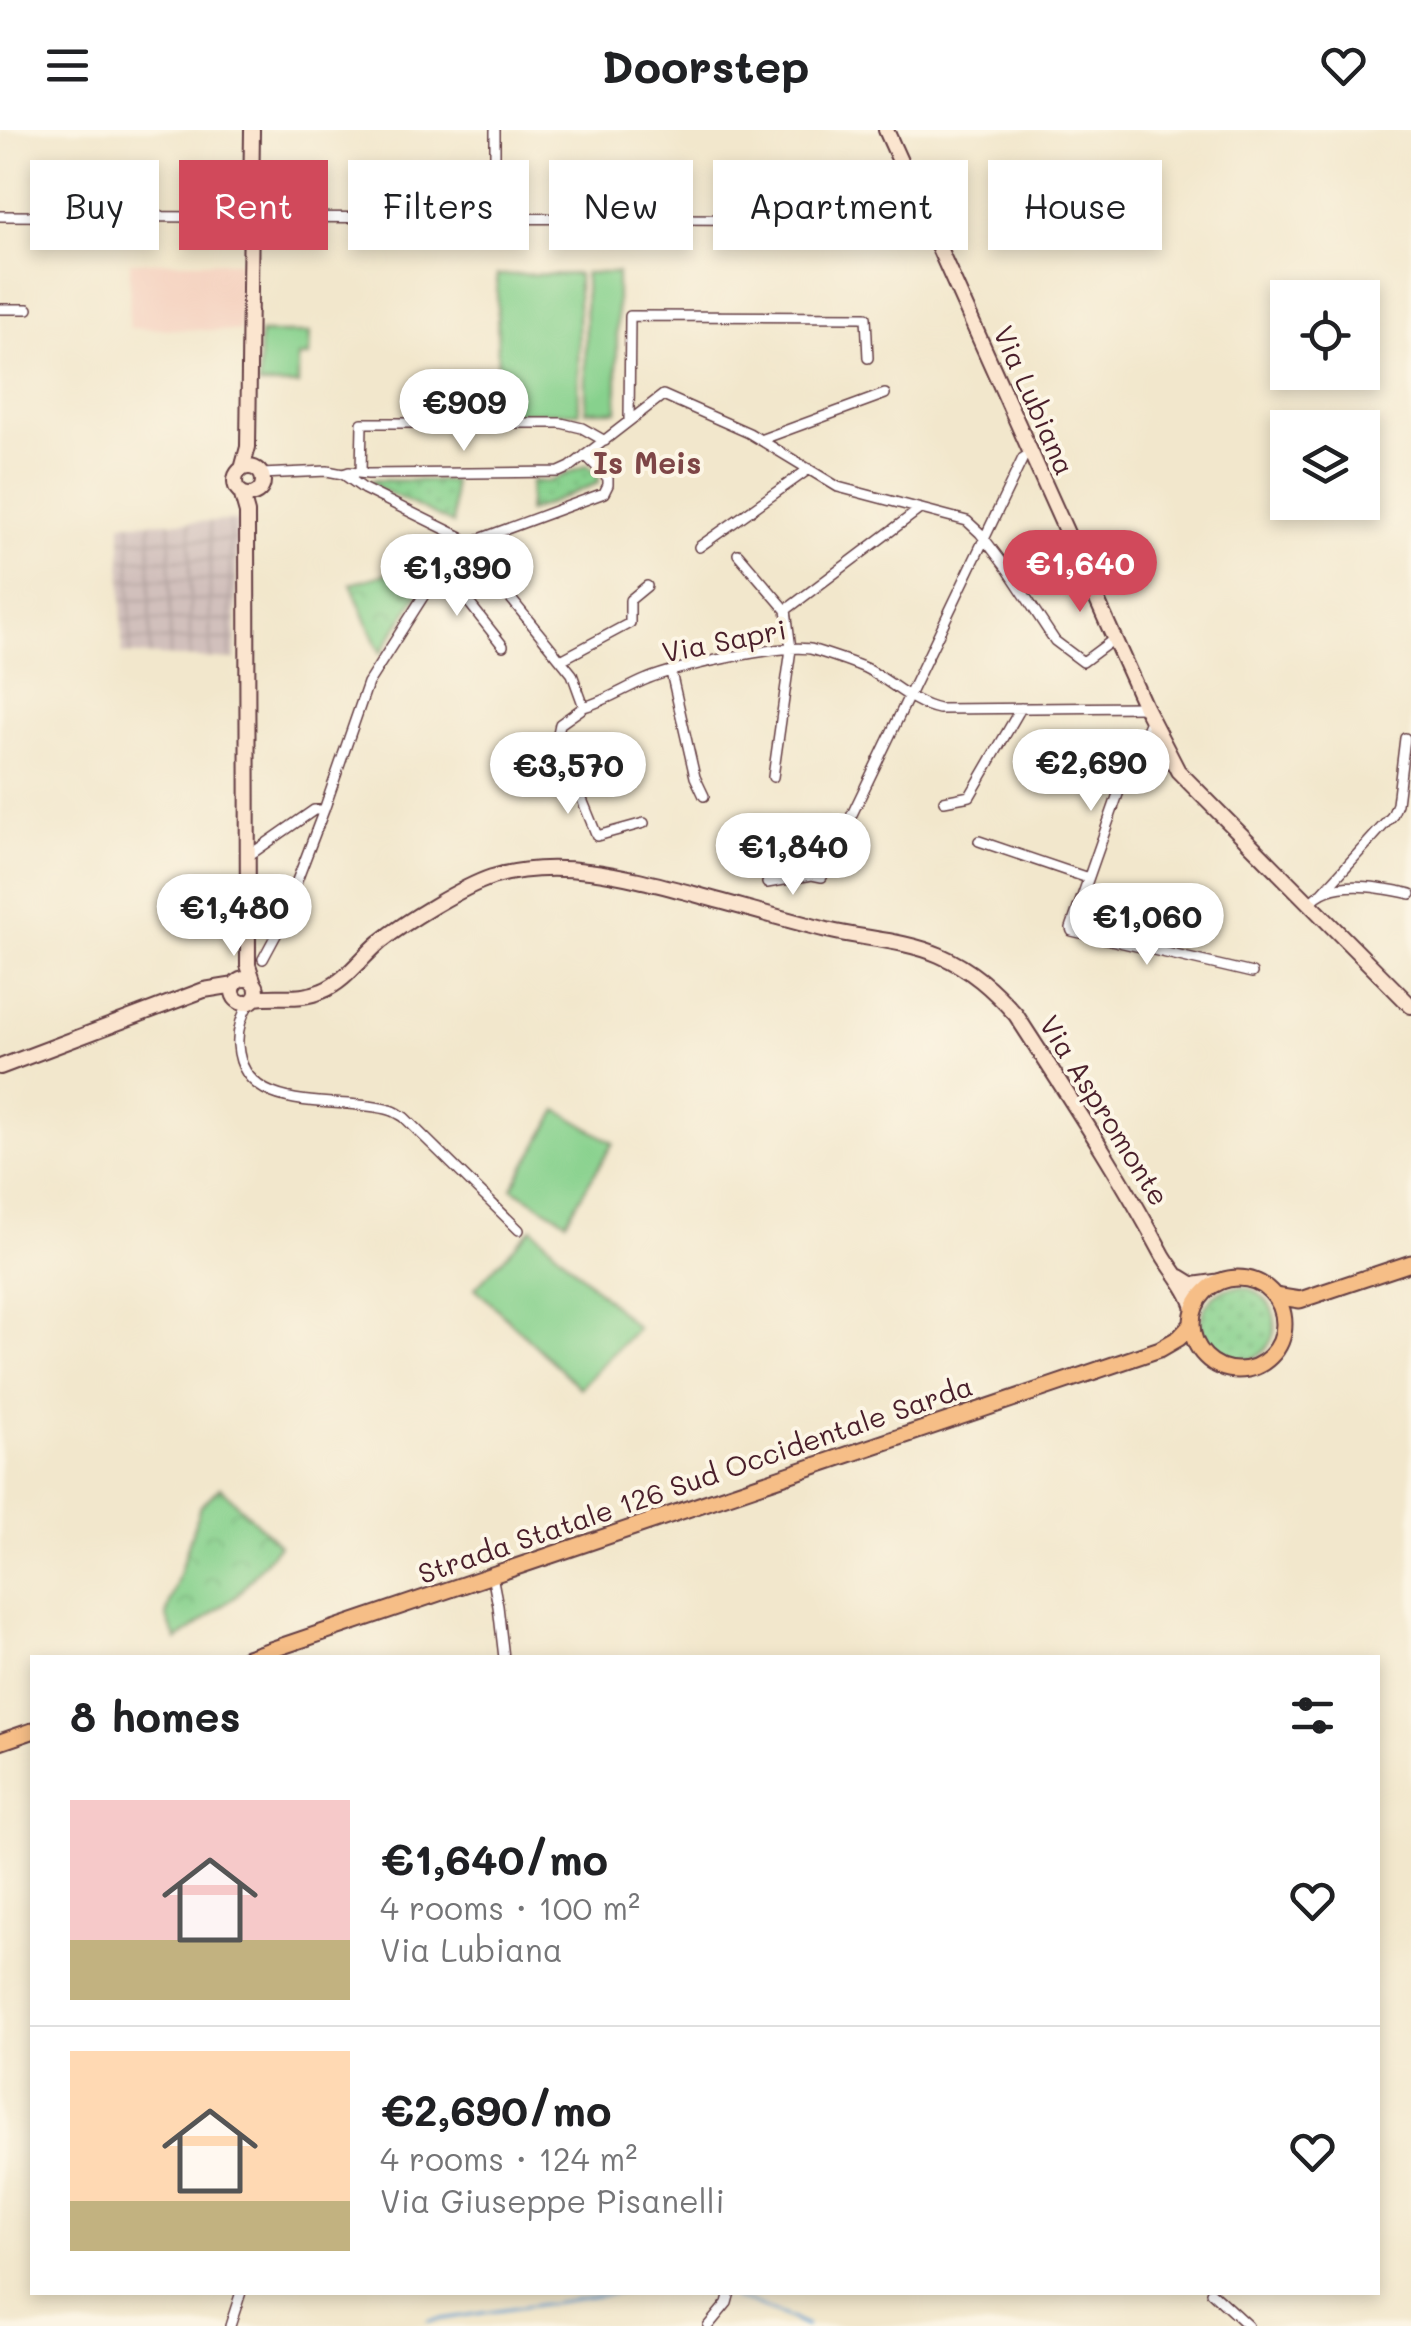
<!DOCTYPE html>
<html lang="en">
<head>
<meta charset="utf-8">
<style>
  body { margin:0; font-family:Mali,sans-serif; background:#f6f6f6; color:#202124; height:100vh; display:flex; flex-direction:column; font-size:38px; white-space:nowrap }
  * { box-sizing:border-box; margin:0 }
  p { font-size:32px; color:#757577 }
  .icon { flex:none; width:55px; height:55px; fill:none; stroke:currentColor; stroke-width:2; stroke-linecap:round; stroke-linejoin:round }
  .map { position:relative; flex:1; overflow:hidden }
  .drawer { position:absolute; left:30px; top:1525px; width:1350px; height:640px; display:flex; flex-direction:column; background:#fff; border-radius:0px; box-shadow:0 5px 15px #0003 }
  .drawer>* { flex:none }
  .hud { position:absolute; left:30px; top:30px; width:1352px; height:90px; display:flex; gap:20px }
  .tools { position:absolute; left:1270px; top:150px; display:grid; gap:20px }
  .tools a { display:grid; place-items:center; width:110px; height:110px; border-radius:0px; background:#fff; box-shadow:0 5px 15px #0003; font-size:50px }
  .price { position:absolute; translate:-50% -85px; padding:0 22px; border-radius:35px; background:#fff; color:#222; font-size:32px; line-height:65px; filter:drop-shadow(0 2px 5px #0008) }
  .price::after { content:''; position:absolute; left:50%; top:60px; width:30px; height:22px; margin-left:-15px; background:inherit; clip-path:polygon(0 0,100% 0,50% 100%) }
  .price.on { background:#d1495b; color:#fff }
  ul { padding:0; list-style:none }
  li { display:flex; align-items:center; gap:30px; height:250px; padding:0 40px }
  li+li { border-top:2px solid #e0e0e0 }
  li span { display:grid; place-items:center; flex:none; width:280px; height:200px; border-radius:0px; color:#555 }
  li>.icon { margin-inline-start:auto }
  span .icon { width:120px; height:120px; fill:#fffc; stroke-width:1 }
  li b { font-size:42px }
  h2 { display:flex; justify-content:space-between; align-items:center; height:120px; padding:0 40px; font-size:42px }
  .chip { padding:0 35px; border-radius:0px; background:#fff; box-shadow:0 5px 15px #0003; font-size:35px; line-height:90px }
  .chip.on { background:#d1495b; color:#fff }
  header { display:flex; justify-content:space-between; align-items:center; height:130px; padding:0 40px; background:#fff; font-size:45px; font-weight:700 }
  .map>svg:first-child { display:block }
  .built { fill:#f5d3c1 }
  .industrial { fill:url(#industrial-grid) }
  .grass { fill:url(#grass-dots); stroke:#68785c; stroke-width:2.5 }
  .park { fill:url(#park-crowns); stroke:#68785c; stroke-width:2.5 }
  .garden { fill:#87d18d; stroke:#68785c; stroke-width:2.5 }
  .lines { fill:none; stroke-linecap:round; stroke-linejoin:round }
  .stream { stroke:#619fd3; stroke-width:2.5 }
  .street-casing { stroke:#633d43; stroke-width:12 }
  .secondary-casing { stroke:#633d43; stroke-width:18 }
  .primary-casing { stroke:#633d43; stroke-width:19 }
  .street { stroke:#fff; stroke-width:9 }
  .secondary { stroke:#fbe5cf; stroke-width:14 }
  .primary { stroke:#f6be87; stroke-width:15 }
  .labels { text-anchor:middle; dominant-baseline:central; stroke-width:8; stroke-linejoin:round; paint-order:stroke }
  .street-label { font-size:28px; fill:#4a1f2b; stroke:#fcf5e5 }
  .neighbourhood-label { font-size:30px; font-weight:bold; fill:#7e4647; stroke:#fcf5e5 }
</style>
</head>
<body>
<header><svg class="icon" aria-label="menu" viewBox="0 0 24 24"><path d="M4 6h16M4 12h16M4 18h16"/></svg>Doorstep<svg class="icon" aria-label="heart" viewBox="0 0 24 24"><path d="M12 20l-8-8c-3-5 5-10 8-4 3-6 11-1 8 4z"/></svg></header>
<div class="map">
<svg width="1411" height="2196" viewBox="0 0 1411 2196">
  <defs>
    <pattern id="industrial-grid" width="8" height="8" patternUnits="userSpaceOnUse" patternTransform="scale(2.5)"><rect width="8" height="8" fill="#d1c0bc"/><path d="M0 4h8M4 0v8" fill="none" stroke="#b5a5a2"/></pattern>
    <pattern id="grass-dots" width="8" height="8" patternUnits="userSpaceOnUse" patternTransform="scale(2.5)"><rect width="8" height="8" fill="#87d18d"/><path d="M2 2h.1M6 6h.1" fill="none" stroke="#76b37a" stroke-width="1.8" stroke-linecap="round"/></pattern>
    <pattern id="park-crowns" width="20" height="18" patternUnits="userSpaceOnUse" patternTransform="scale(2.5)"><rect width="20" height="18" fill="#87d18d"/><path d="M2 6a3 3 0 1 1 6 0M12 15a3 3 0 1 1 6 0" fill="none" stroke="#76b37a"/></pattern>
  </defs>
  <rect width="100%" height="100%" fill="#fcf5e5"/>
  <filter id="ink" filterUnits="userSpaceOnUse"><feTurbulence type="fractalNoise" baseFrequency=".01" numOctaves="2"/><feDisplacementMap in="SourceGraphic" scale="20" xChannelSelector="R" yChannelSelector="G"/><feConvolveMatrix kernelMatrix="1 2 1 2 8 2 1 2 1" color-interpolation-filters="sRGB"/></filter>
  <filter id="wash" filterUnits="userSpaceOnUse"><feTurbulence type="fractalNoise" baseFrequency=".0048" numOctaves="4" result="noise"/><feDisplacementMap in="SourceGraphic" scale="40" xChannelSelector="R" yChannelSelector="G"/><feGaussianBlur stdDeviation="2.25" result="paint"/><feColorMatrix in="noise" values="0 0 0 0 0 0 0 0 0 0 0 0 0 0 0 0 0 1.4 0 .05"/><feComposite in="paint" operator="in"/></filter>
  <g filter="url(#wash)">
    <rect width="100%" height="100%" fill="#f2e7cc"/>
    <path class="built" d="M 130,132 L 240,132 L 240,201 L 129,198 Z"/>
    <path class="industrial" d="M 238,391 L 235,530 L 122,524 L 121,393 Z"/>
    <path class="grass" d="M 587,335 L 599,348 L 598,353 L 528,382 L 531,351 L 548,352 Z
      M 373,350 L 453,351 L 453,394 L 371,354 Z
      M1201 1194a37 37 0 1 1 74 0a37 37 0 1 1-74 0Z"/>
    <path class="park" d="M 441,428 L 380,524 L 351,454 Z
      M 220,1357 L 279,1415 L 236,1466 L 177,1510 L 166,1486 L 200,1377 Z"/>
    <path class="garden" d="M 585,143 L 617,143 L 617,281 L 586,281 Z
      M 578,144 L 579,282 L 498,283 L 497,145 Z
      M 260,203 L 310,203 L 309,227 L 298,227 L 298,255 L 259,255 Z
      M 558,980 L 613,1013 L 566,1091 L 512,1058 Z
      M 532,1098 L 637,1198 L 580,1258 L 475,1158 Z"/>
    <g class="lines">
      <path class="stream" d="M 712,2162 L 725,2166
        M 733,2168 L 750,2172 L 806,2196
        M 428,2191 L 625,2162"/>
    </g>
  </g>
  <g filter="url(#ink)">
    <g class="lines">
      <g class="street-casing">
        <path id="street" d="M 495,0 L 495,89
          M 0,86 L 907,90 L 924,83
          M 0,179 L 28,179
          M 629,290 L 630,186 L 866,187 L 868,228
          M 760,310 L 885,264
          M 361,343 L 362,293 L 561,293 L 582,298 L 605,311
          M 261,344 L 327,341 L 343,344 L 364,359 L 461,407 L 572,544 L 584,577 C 608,570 625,558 647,549 C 674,537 788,512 814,520 C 830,525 849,531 865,538 C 890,550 911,573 939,579 L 1145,577
          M 343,344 L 349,342 L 368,344 L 559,342 L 570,337 L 663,265 L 749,303 L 838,357 L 967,391 L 980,403 L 1008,440 L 1055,511 L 1083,532 L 1114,509
          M 466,414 L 604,363 L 608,355 L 608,348 L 585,325
          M 699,417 L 809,339
          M 738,424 L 786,480 L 791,519 L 773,647
          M 441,437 L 503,516
          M 786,480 L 920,379
          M 561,530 L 630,493 L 630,470 L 647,456
          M 671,542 L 695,647 L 704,666
          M 584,577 L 560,594 L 557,608 L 597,706 L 644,693
          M 1151,589 L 1124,647 L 1071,798 L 1072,801 L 1252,843
          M 944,671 L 970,666 L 1021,578
          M 979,711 L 1088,748
          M 248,724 L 251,724 L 314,680 L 324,680 L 368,553 L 461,407
          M 767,753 L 812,745 L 822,747 L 1023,328 L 1031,323
          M 1323,762 L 1392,686 L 1397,674 L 1405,608
          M 1309,775 C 1328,746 1383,758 1411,764
          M 263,829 L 277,803 L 324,680
          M 251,871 C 242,883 237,900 238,915 C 243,989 342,965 390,980 C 395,981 399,984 404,987 L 519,1100
          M 492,1445 L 498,1476 L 504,1528
          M 1211,2162 L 1248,2196
          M 230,2196 L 241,2162
          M 708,2196 L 727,2173 L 730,2162"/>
      </g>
      <g class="secondary-casing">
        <path id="secondary" d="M 886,0 L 1145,577 L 1178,641 L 1411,876
          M235 351a14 14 0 1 1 28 0a14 14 0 1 1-28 0Z
          M 242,339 L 248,317 L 252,0
          M 241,362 L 247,383 L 248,835 L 254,853
          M233 861a12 12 0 1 1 24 0a12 12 0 1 1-24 0Z
          M 255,868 C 277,864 299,871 322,861 C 345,852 361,828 380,812 C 405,792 462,757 492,747 C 559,727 629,747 694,764 C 739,776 783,789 827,800 C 864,809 904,810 939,825 C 971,839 993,859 1016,885 C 1067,964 1119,1042 1163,1125 C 1173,1142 1189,1159 1194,1178
          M 0,937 L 204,860 L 235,855
          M 1180,1147 L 1193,1155 L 1222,1151"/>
      </g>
      <g class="primary-casing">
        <path id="primary" d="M1192 1194a46 46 0 1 1 92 0a46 46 0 1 1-92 0Z
          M 1275,1166 L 1300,1170 L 1411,1133
          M 247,1528 L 1160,1219 L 1179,1208 L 1192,1194
          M 0,1612 L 32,1601"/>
      </g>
      <use href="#street" class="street"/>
      <use href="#secondary" class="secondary"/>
      <use href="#primary" class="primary"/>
    </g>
  </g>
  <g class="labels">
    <g class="street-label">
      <text transform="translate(1035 270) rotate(66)">Via Lubiana</text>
      <text transform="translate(724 510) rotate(-11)">Via Sapri</text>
      <text transform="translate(1105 980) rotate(58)">Via Aspromonte</text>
      <text transform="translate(695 1349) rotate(-19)">Strada Statale 126 Sud Occidentale Sarda</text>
    </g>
    <g class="neighbourhood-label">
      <text x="647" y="332">Is Meis</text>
    </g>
  </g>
</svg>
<div class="tools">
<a><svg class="icon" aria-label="locate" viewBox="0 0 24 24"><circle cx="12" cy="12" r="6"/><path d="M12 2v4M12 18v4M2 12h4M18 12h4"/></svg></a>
<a><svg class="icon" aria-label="layers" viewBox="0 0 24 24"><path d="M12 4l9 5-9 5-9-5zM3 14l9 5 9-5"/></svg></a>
</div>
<b class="price" style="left:464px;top:324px">€909</b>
<b class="price on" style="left:1080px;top:485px">€1,640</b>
<b class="price" style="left:457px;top:489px">€1,390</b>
<b class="price" style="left:1091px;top:684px">€2,690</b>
<b class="price" style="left:568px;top:687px">€3,570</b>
<b class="price" style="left:793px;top:768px">€1,840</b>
<b class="price" style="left:234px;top:829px">€1,480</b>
<b class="price" style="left:1147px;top:838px">€1,060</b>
<div class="hud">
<a class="chip">Buy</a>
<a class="chip on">Rent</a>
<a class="chip">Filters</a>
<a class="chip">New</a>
<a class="chip">Apartment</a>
<a class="chip">House</a>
</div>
<section class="drawer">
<h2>8 homes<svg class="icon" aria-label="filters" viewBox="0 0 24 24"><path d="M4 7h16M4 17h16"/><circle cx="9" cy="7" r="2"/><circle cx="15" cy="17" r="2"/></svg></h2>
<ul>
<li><span style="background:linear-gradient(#f6c9c9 70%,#c2b280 0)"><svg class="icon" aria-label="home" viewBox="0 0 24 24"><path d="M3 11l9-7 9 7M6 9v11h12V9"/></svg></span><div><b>€1,640/mo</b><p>4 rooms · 100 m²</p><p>Via Lubiana</p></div><svg class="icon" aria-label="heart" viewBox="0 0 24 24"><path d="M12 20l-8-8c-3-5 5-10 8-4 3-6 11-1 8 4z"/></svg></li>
<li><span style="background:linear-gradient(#ffd9b3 75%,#c2b280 0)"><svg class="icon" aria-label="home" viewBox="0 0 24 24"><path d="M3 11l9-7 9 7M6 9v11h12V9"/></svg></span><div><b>€2,690/mo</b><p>4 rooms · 124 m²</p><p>Via Giuseppe Pisanelli</p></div><svg class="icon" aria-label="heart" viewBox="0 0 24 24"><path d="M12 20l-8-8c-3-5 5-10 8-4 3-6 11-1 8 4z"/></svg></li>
</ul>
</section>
</div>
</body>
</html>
